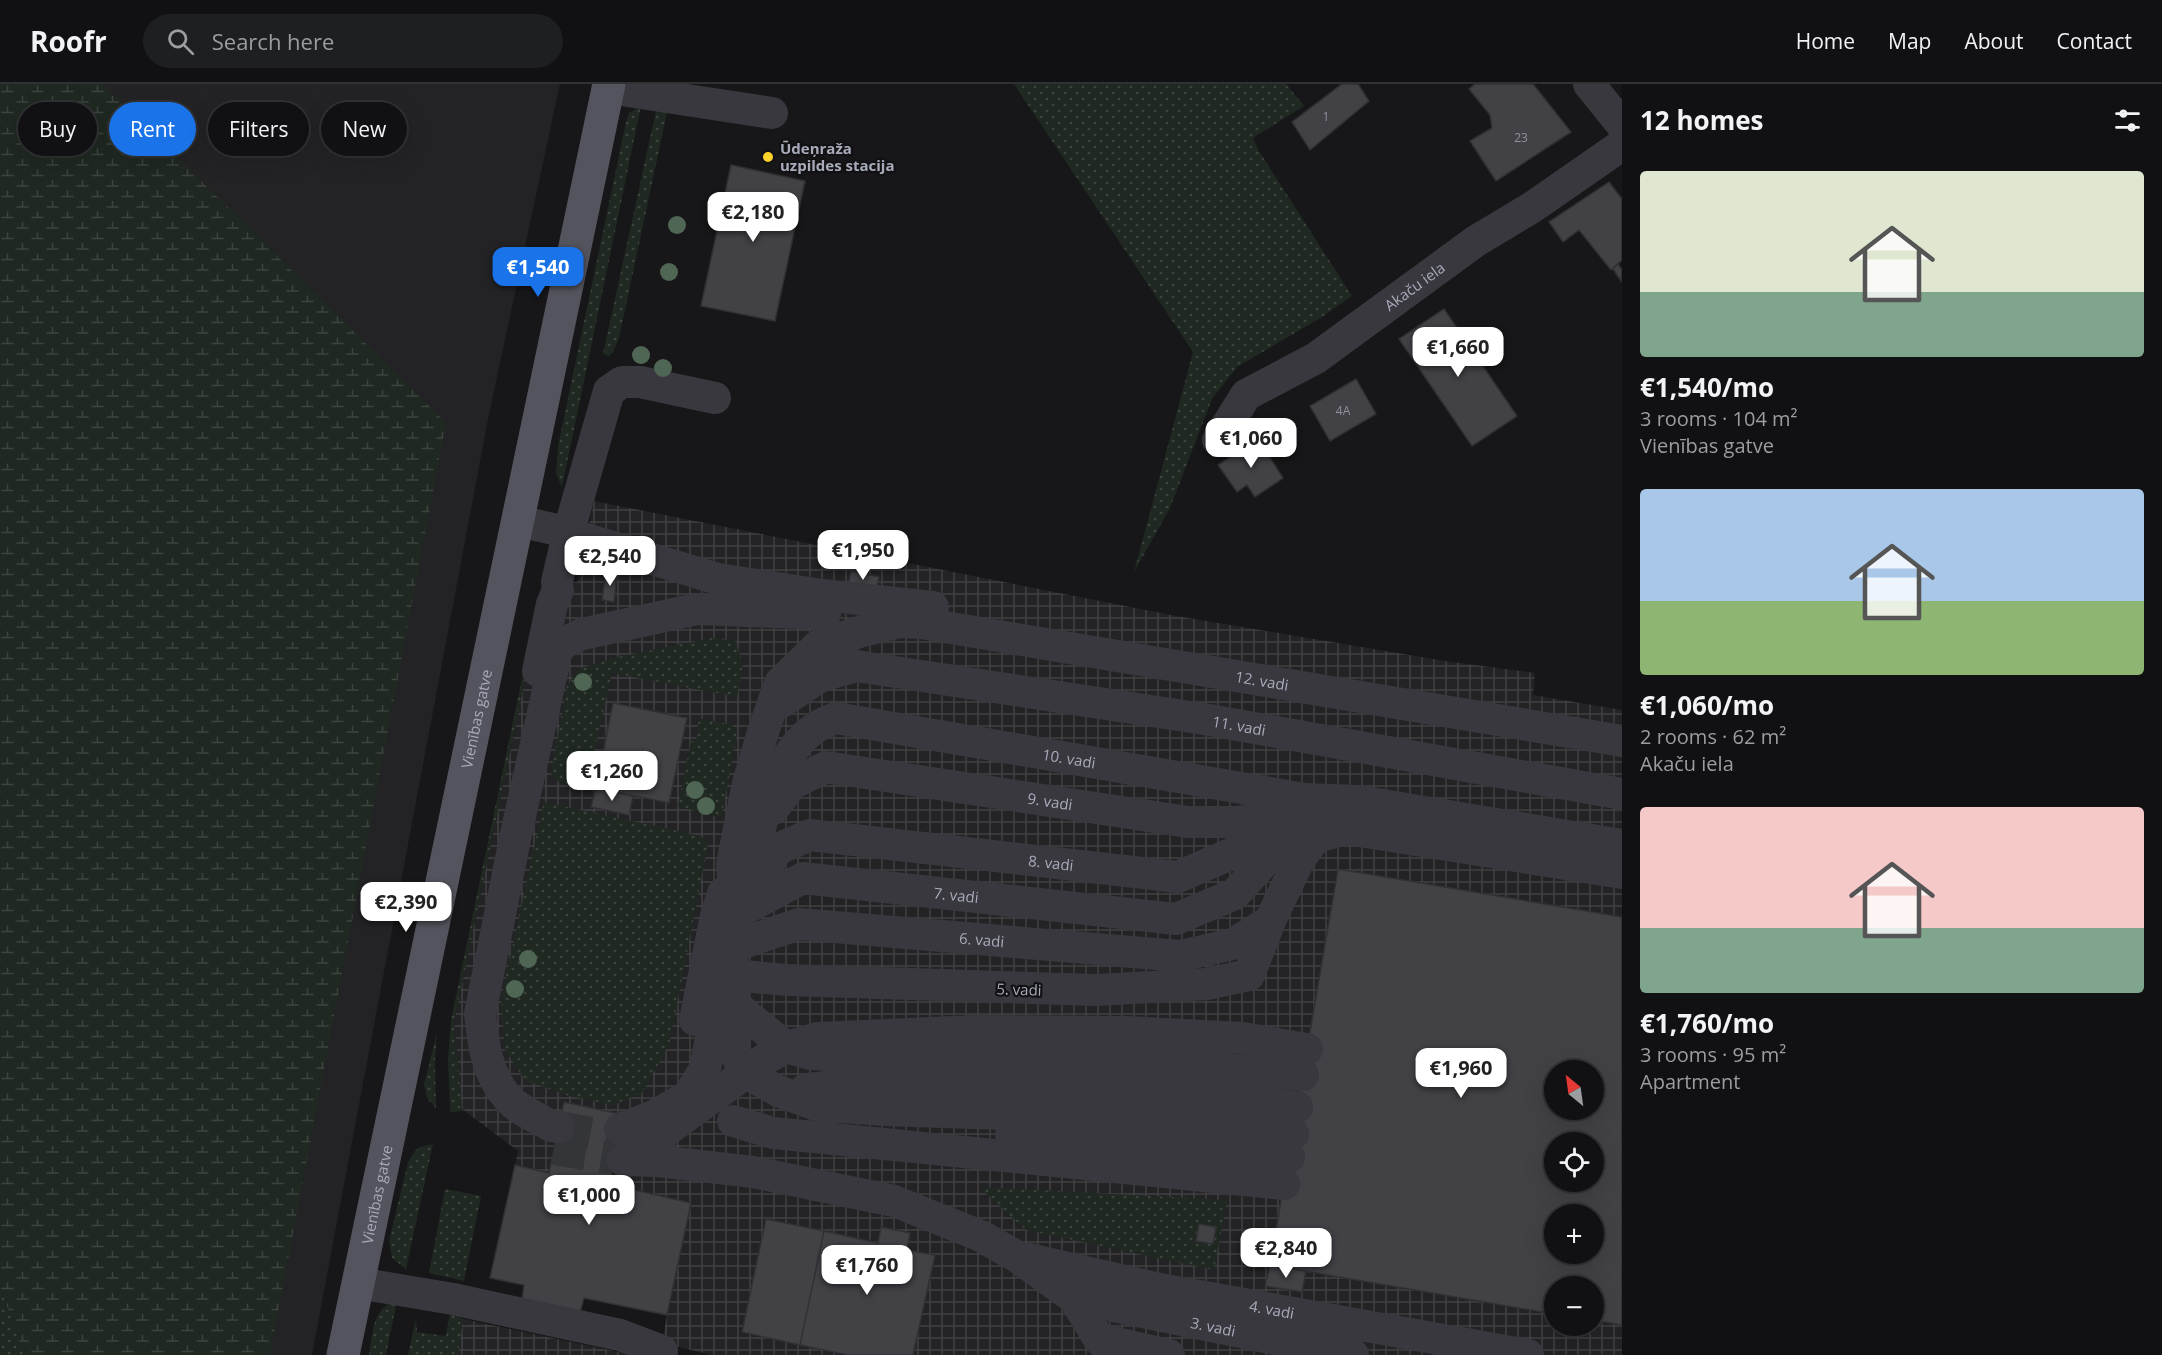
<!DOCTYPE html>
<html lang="en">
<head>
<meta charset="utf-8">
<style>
  body { margin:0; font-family:"Open Sans",sans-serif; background:#1e1f21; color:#f1f3f6; height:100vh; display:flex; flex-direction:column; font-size:22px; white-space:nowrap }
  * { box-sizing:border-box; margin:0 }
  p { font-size:20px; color:#9c9da0 }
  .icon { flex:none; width:33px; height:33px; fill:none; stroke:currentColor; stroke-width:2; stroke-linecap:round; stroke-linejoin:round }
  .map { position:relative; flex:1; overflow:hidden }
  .side { display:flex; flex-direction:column; background:#111113; width:540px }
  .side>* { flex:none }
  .top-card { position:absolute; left:18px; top:18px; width:570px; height:54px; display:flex; gap:12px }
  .needle { width:39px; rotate:331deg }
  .controls { position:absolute; left:1544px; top:976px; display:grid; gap:12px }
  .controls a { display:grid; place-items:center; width:60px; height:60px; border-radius:50%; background:#111113; box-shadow:0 6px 24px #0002,0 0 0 2px #303133; font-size:30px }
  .price { position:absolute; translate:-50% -51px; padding:0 14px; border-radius:12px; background:#fff; color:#222; font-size:20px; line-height:39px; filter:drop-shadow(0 2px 3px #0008) }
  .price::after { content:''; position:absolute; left:50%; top:36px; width:18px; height:14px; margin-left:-9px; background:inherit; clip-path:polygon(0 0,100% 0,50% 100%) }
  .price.selected { background:#1a73e8; color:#fff }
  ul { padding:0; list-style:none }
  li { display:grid; align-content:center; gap:12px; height:318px; padding:0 18px }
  li span { display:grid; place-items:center; height:186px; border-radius:6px; color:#555 }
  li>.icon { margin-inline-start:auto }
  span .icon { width:108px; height:108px; fill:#fffc; stroke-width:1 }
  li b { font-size:26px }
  h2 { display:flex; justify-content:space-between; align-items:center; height:72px; padding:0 18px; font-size:26px }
  .tag { padding:0 21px; border-radius:27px; background:#111113; box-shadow:0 6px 24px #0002,0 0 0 2px #303133; font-size:21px; line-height:54px }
  .tag.selected { background:#1a73e8; color:#fff }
  header { display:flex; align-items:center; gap:36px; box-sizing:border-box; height:84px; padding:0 30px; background:#111113; border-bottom:2px solid #303133 }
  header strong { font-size:28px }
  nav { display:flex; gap:33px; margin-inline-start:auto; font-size:21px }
  .search { width:420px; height:54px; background:#1e1f21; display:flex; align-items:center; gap:15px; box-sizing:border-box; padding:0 21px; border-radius:33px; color:#9c9da0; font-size:22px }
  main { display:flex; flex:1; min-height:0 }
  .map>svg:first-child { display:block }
  .built { fill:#232326 }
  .industrial { fill:url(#industrial-grid); fill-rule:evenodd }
  .grass { fill:url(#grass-dots) }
  .wetland { fill:url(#wetland-marsh) }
  .building { fill:#414146; stroke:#313135; stroke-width:1.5; fill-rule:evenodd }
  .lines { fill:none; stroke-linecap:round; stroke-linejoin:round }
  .minor-tunnel { stroke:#343539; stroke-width:32; stroke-dasharray:32 16; stroke-linecap:butt }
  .minor { stroke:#38383e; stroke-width:32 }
  .major { stroke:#54545e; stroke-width:33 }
  .tree { fill:#506655 }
  .poi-dot { fill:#fcd32c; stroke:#121214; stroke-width:2 }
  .labels { text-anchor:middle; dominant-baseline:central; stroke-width:4.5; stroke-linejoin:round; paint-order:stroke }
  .number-label { font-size:12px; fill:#8e909d }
  .poi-label { font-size:15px; font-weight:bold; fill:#a8abba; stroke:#121214; text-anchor:start }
  .street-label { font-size:15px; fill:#a8abba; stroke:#121214 }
</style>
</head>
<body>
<header>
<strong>Roofr</strong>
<div class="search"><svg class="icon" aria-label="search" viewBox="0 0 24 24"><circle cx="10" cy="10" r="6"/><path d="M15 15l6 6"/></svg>Search here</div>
<nav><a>Home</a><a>Map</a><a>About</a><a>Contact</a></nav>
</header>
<main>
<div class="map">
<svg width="1622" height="1271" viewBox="0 0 1622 1271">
  <defs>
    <pattern id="industrial-grid" width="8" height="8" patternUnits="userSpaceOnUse" patternTransform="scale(1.5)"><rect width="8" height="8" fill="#232326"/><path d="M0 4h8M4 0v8" fill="none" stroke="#404043"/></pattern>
    <pattern id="grass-dots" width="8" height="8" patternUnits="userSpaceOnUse" patternTransform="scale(1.5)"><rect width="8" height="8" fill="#1f2821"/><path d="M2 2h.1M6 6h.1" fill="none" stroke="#3d443f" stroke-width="1.8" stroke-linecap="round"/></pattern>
    <pattern id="wetland-marsh" width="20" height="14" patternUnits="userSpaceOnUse" patternTransform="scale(1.5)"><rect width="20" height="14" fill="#1f2821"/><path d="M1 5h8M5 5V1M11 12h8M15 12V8" fill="none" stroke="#3d443f"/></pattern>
  </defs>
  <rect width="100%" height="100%" fill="#171719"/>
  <path class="built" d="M 0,0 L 560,0 L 488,335 L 312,1271 L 0,1271 Z"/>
  <path class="industrial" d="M 594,417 L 1171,531 L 1445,577 L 1535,589 L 1533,611 L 1622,626 L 1622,1271 L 712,1271 L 662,1259 L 667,1231 L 584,1214 L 580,1228 L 522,1216 L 524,1201 L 490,1194 L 518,1067 L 462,1025 L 454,938 L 545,499 L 577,498 ZM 1554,987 L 1593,987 L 1593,1026 L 1554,1026 ZM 1554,1059 L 1593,1059 L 1593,1098 L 1554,1098 ZM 1554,1131 L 1593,1131 L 1593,1170 L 1554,1170 ZM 1554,1203 L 1593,1203 L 1593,1242 L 1554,1242 Z
    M 463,1235 L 632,1271 L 458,1271 Z"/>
  <path class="grass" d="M 1014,0 L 1286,0 L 1304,22 L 1253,54 L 1259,67 L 1352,212 L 1322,233 L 1237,283 L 1212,315 L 1170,424 L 1134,488 L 1193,268 Z
    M 641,22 L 562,403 L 556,390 L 558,362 L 626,38 L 629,29 Z
    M 657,22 L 668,24 L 619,254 L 613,268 L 609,272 L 603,270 Z
    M 543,493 L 545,499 L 454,938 L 462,1025 L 465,1027 L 450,1028 L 448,974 L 451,936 Z
    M 712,554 L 735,557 L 743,580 L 737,613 L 612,589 L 586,704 L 559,698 L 551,690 L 567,602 L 580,584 L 618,573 Z
    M 699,634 L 732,641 L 737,649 L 722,731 L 716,733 L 678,722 L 691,657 L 696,658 Z
    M 544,718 L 701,752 L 708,760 L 669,961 L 642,1009 L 614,1021 L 569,1012 L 525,996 L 505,966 L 501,915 Z
    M 437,948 L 435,977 L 436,1024 L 427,1014 L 424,1001 Z
    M 433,1060 L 406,1185 L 392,1174 L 389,1157 L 408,1078 L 415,1067 L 420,1063 Z
    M 979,1103 L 1227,1116 L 1214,1186 L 1026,1146 Z
    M 445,1105 L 481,1112 L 464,1197 L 429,1189 Z
    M 0,1205 L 27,1271 L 0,1271 Z
    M 397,1217 L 386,1271 L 369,1271 C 373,1250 372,1222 397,1217 Z
    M 450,1227 L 463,1235 L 458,1271 L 408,1271 L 416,1234 L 417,1248 L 446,1252 Z"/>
  <path class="wetland" d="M 0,0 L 103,0 L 446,339 L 270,1271 L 27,1271 L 0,1205 Z"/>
  <path class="building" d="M 1342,0 L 1358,0 L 1369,17 L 1310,66 L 1292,38 Z
    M 1475,0 L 1533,0 L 1571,48 L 1496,97 L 1470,57 L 1492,44 L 1490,31 L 1469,5 Z
    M 731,81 L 805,97 L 775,237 L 701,222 Z
    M 1609,98 L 1622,115 L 1622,176 L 1611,186 L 1579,146 L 1563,158 L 1549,138 Z
    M 1618,180 L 1622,186 L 1621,197 L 1613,185 Z
    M 1444,225 L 1517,332 L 1472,362 L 1399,255 Z
    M 1356,295 L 1376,330 L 1330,357 L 1310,322 Z
    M 1258,355 L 1283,394 L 1255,413 L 1247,401 L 1237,408 L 1218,381 Z
    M 851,487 L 879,493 L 876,506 L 848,501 Z
    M 606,488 L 617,489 L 614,518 L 602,516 Z
    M 613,619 L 687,634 L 669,719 L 596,704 Z
    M 596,704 L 633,712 L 629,731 L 591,723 Z
    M 1338,785 L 1622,833 L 1622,1241 L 1593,1236 L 1593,1203 L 1554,1203 L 1554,1230 L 1270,1181 ZM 1554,987 L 1593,987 L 1593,1026 L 1554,1026 ZM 1554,1059 L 1593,1059 L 1593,1098 L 1554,1098 ZM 1554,1131 L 1593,1131 L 1593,1170 L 1554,1170 Z
    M 564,1018 L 624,1031 L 609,1100 L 691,1119 L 667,1231 L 584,1214 L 580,1228 L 522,1216 L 524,1201 L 490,1194 L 515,1081 L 549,1089 Z
    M 766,1135 L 824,1147 L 800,1261 L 742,1248 Z
    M 1199,1140 L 1216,1143 L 1213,1160 L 1196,1157 Z
    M 881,1143 L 910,1149 L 907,1166 L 935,1171 L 913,1271 L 848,1271 L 800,1261 L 824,1147 L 878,1159 Z
    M 1270,1181 L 1306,1187 L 1302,1208 L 1265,1202 Z"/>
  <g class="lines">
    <path class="minor-tunnel" d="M 559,1043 L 618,1054
      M 554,1065 L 614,1075"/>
    <g class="minor">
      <path d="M 1589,0 L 1622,41"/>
      <path d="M 608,4 L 772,29"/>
      <path id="s1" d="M 1218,356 L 1246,311 L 1316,274 L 1476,157 L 1531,124 L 1622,61"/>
      <path d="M 518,437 L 553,445 L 718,495 L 822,511 L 933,523"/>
      <path d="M 557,498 L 568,450 L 609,307 L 622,298 L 640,298 L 715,314"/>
      <path d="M 538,587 L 552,520 L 558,506"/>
      <path id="s2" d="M 782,618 L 821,592 L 856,582 L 1204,635 L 1622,710"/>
      <path id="s3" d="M 773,725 L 792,700 L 826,683 L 1188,738 L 1238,738 L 1273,734"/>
      <path id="s4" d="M 754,767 C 767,718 781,651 836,634 L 1305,715 L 1359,717 L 1622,761"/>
      <path id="s5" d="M 743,826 L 803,794 L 1176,835 L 1235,810 L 1271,770 L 1317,730"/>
      <path id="s6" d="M 743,826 L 754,802 L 778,765 L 810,751 L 1178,793 L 1242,765 L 1273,734 L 1305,715"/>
      <path d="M 1270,837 L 1249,891 L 1207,900 L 1096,906 L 788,896 L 730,891 L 737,923 L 733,964 L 745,988 L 778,1007 L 816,1021 L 883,1026 L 1125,1034 L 1293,1050"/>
      <path id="s7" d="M 734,862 L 799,840 L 1180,872 L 1233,860 L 1270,837 L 1299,776 L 1316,753 L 1347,745 L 1622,789"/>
      <path d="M 737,923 L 786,963 L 811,970 L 881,974 L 1133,978 L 1303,991"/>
      <path d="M 695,936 L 716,832 L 723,809"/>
      <path d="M 806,1005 L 882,998 L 1123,1005 L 1297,1023"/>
      <path d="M 733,1037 L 773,1049 L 1284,1100"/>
      <path d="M 559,1043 L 551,1042 C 538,1034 518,1026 508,1014 C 487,991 483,959 480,930 L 516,750 L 557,566 L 564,559 L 582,550 L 697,525 L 825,530"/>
      <path id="s8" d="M 620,1045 L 654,1032 L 688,1012 L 705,985 L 718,917 L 730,891 L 734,862 L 735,820 L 732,780 L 748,699 L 763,648 L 780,599 L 818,562 L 859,548 L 900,538 L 921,539 L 1622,657"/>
      <path d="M 1011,1051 L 1143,1058 L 1289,1073"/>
      <path d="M 623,1076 L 657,1077 L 753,1088 L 894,1117 L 981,1152 L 1016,1172 L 1074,1214 L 1099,1255 L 1115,1271"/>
      <path d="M 624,1076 L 649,1063 L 670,1044 L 765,975 L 786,963 L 817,954 L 976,947 L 1126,948 L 1243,954 L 1307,965"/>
      <path id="s9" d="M 1029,1175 L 1160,1205 L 1528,1271"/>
      <path d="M 358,1199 L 453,1215 L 620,1251 L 662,1267"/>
      <path id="s10" d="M 1074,1214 L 1353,1271"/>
      <path d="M 1099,1255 L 1169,1271"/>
    </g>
    <path class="major" id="s11" d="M 343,1271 L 609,0"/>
  </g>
  <g class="tree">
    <circle cx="677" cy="141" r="9"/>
    <circle cx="669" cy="188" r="9"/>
    <circle cx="641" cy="271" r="9"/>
    <circle cx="663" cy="284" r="9"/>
    <circle cx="583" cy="598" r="9"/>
    <circle cx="695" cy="706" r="9"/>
    <circle cx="706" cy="722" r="9"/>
    <circle cx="528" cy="875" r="9"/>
    <circle cx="515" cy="905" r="9"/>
  </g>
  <circle class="poi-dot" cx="768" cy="73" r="6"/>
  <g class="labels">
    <g class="number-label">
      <text x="1326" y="32">1</text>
      <text x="1521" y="53">23</text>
      <text x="1343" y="326">4A</text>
    </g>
    <g class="poi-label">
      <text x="780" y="64">Ūdeņraža<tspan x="780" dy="17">uzpildes stacija</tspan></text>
    </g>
    <g class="street-label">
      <text stroke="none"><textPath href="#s1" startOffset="254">Akaču iela</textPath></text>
      <text stroke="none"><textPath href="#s8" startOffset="1010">12. vadi</textPath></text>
      <text stroke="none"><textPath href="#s11" startOffset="650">Vienības gatve</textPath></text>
      <text stroke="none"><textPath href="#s2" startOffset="471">11. vadi</textPath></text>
      <text stroke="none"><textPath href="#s4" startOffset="400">10. vadi</textPath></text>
      <text stroke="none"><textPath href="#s3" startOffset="296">9. vadi</textPath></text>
      <text stroke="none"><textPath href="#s6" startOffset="348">8. vadi</textPath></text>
      <text stroke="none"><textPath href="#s5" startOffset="222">7. vadi</textPath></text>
      <text stroke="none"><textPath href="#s7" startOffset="252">6. vadi</textPath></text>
      <text transform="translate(1019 905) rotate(2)">5. vadi</text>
      <text stroke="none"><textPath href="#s11" startOffset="164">Vienības gatve</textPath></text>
      <text stroke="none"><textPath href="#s9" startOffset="248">4. vadi</textPath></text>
      <text stroke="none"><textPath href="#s10" startOffset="142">3. vadi</textPath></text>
    </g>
  </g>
</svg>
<div class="controls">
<a><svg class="needle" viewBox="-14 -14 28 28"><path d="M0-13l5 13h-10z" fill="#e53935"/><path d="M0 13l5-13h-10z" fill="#9c9da0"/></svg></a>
<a><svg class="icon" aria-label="locate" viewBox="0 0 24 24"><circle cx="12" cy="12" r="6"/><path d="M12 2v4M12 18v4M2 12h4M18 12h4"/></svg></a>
<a>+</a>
<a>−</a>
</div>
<b class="price" style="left:753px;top:159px">€2,180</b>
<b class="price selected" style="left:538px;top:214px">€1,540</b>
<b class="price" style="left:1458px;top:294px">€1,660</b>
<b class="price" style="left:1251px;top:385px">€1,060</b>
<b class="price" style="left:863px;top:497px">€1,950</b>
<b class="price" style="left:610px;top:503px">€2,540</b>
<b class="price" style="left:612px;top:718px">€1,260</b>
<b class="price" style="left:406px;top:849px">€2,390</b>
<b class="price" style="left:1461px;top:1015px">€1,960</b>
<b class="price" style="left:589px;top:1142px">€1,000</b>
<b class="price" style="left:1286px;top:1195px">€2,840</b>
<b class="price" style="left:867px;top:1212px">€1,760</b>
<div class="top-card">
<a class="tag">Buy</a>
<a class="tag selected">Rent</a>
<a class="tag">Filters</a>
<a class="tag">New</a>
</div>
</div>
<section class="side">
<h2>12 homes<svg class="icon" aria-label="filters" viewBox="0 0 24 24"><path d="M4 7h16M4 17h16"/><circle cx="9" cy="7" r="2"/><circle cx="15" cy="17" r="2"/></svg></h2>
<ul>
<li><span style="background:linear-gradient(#dfe7d0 65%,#7fa58c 0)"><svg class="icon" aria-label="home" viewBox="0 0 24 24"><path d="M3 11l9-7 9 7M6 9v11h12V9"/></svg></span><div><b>€1,540/mo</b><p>3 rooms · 104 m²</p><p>Vienības gatve</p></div></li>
<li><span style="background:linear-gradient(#a9c7e8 60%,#8fb573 0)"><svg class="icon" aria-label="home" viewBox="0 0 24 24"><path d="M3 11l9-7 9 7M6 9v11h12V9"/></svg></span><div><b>€1,060/mo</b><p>2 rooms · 62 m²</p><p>Akaču iela</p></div></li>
<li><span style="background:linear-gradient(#f6c9c9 65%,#7fa58c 0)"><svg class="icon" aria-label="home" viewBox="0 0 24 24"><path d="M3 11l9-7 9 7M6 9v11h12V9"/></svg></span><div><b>€1,760/mo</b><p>3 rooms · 95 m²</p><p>Apartment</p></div></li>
</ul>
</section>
</main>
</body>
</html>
